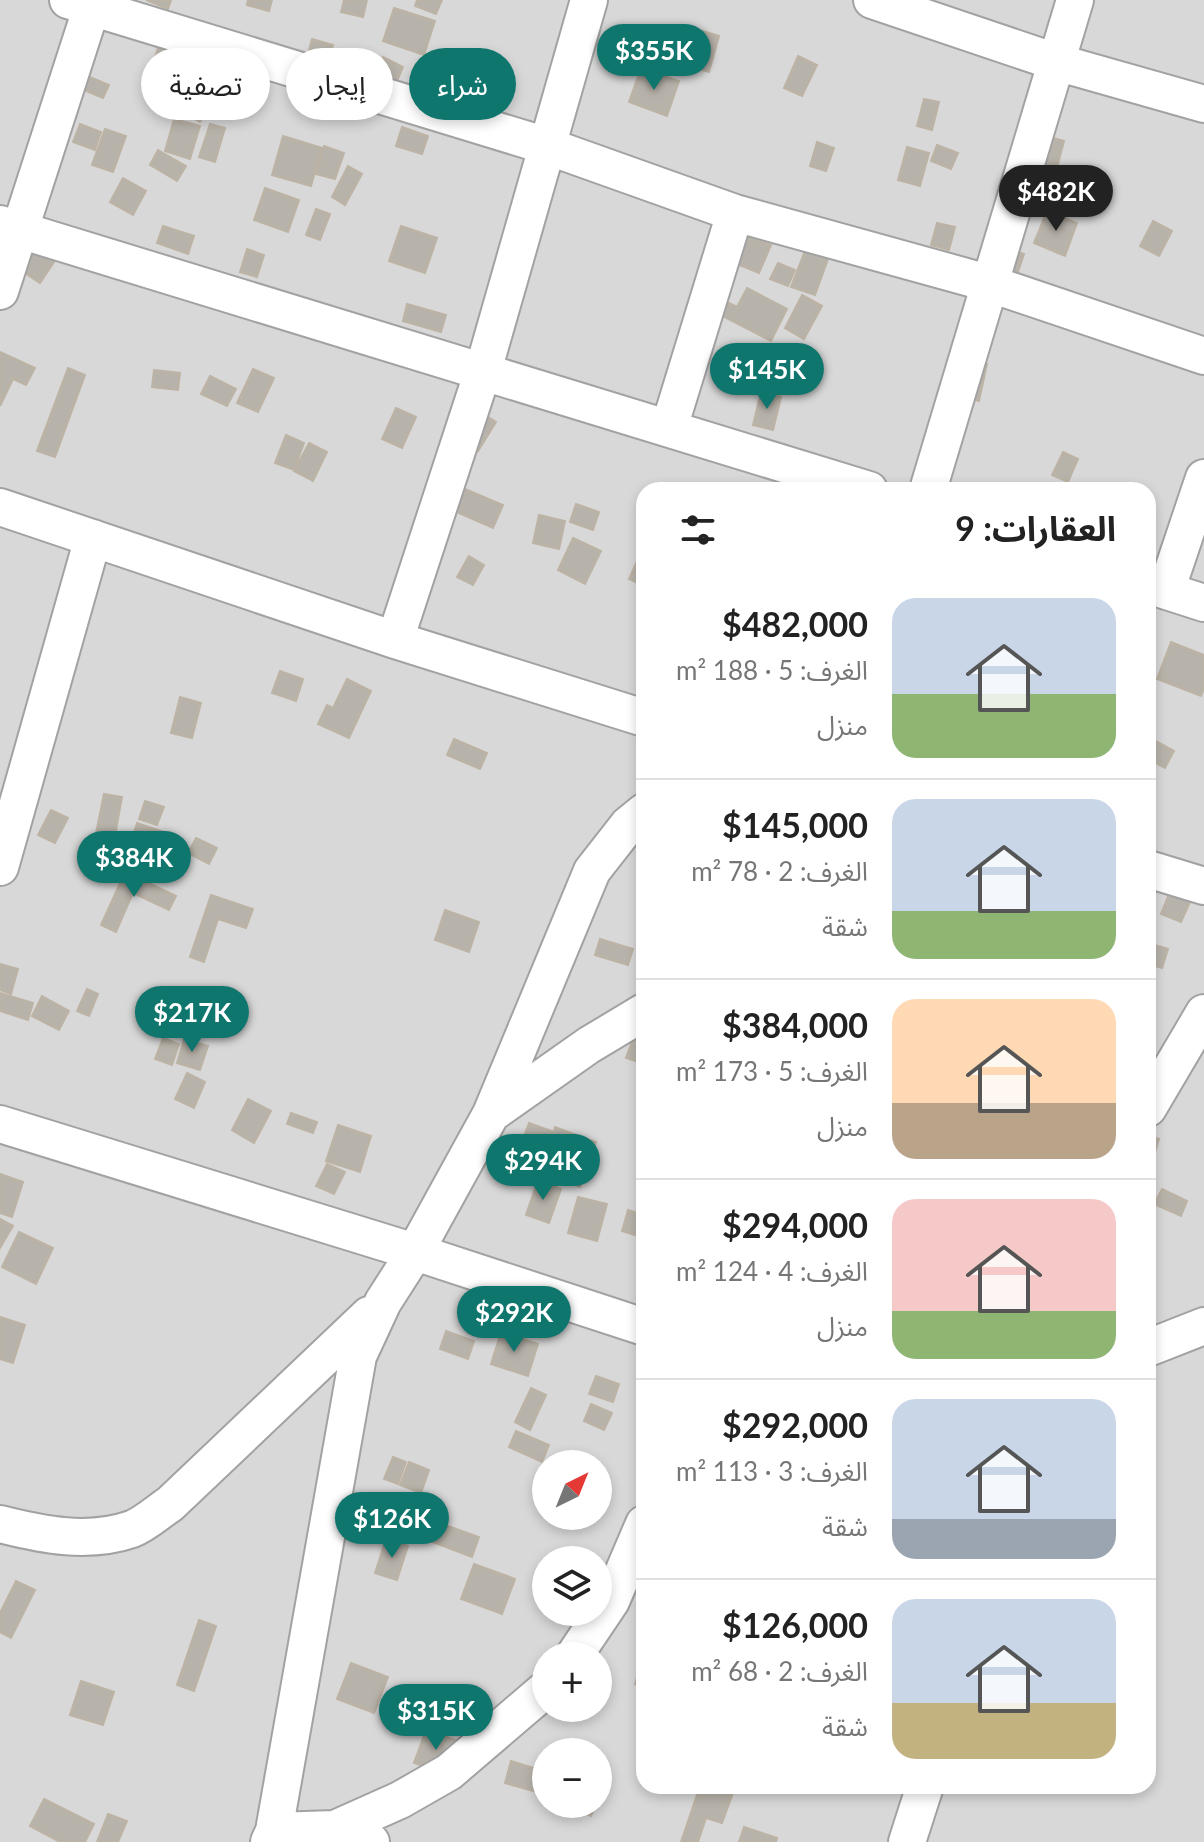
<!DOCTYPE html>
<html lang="ar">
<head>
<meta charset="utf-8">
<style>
  body { margin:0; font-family:Lato,"Noto Sans Arabic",sans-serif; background:#f2f2f2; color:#222; direction:rtl; height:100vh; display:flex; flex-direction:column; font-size:30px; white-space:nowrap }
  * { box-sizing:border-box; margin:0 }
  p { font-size:26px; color:#767676 }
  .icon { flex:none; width:44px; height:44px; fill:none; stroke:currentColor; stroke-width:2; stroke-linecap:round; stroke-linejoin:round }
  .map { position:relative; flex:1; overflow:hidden; direction:ltr }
  .drawer { position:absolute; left:636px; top:482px; width:520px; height:1312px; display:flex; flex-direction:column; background:#fff; border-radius:24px; box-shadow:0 4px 12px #0003; direction:rtl }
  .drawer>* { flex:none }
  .hud { position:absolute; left:24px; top:48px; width:492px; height:72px; direction:rtl; display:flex; gap:16px }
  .needle { width:52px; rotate:43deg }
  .buttons { position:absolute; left:532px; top:1450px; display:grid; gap:16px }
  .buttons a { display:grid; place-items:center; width:80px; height:80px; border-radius:50%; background:#fff; box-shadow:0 4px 12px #0003; font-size:40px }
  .price { position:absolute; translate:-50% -68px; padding:0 18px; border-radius:28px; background:#0f766e; color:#fff; font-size:26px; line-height:52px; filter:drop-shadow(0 2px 4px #0008) }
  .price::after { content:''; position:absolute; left:50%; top:48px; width:24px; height:18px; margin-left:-12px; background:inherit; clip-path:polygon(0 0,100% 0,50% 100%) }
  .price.active { background:#222; color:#fff }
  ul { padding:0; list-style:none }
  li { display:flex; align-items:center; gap:24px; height:200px; padding:0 40px }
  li+li { border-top:2px solid #e0e0e0 }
  li span { display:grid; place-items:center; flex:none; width:224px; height:160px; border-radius:24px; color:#555 }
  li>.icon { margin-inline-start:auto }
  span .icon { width:96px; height:96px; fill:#fffc; stroke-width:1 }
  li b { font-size:34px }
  h2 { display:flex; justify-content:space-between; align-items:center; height:96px; padding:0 40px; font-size:34px }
  .tag { padding:0 28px; border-radius:36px; background:#fff; box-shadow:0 4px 12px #0003; font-size:28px; line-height:72px }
  .tag.active { background:#0f766e; color:#fff }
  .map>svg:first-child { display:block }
  .residential { fill:#d9d8d8; fill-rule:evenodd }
  .building { fill:#b8b3aa; stroke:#bdb3a4; stroke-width:2 }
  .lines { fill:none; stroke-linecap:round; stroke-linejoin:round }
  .minor-casing { stroke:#a2a2a2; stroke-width:40 }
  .minor { stroke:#fff; stroke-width:36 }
</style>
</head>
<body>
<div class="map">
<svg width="1204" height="1842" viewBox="0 0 1204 1842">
  <rect width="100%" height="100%" fill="#eceae1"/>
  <path class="residential" d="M 0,0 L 1204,0 L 1204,1842 L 0,1842 ZM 644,490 L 1148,490 L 1148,1786 L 644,1786 ZM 546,1464 L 598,1464 L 598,1516 L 546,1516 ZM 546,1560 L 598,1560 L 598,1612 L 546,1612 ZM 546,1656 L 598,1656 L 598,1708 L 546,1708 ZM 546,1752 L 598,1752 L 598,1804 L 546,1804 Z"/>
  <path class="building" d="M 146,0 L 171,0 L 168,9 Z
    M 248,0 L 272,0 L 269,11 L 247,5 Z
    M 344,0 L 367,0 L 363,17 L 341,12 Z
    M 417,0 L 442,0 L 436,14 L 415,6 Z
    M 394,8 L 435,21 L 424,55 L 383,41 Z
    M 686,26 L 719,36 L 709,72 L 676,62 Z
    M 312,39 L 333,45 L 329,60 L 308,54 Z
    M 158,48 L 175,54 L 169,75 L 151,70 Z
    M 798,56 L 817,65 L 802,96 L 784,88 Z
    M 383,57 L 403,67 L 397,81 L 377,71 Z
    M 641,68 L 679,81 L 667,116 L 629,102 Z
    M 85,75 L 109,85 L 103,98 L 79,88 Z
    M 197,83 L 216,94 L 200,122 L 181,111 Z
    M 482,86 L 506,98 L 499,114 L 474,102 Z
    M 924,99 L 939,102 L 932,130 L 917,126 Z
    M 174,119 L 200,126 L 190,159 L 165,151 Z
    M 80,124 L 101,132 L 95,150 L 73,142 Z
    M 210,124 L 225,128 L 215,162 L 199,157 Z
    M 402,127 L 428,136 L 422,154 L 396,146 Z
    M 105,129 L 126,136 L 113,172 L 92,165 Z
    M 1032,132 L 1064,141 L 1055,175 L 1024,167 Z
    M 283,136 L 322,148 L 311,186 L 272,175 Z
    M 817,142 L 834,148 L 826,171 L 810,166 Z
    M 937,145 L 958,153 L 951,169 L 931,161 Z
    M 324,146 L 344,153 L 335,179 L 316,174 Z
    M 907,147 L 929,153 L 920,186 L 898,180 Z
    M 158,150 L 186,166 L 177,181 L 150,165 Z
    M 348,166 L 362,174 L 345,205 L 332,197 Z
    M 123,178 L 146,191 L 133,215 L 110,202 Z
    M 265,188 L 299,200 L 288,232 L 254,220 Z
    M 316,209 L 330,214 L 320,240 L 306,235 Z
    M 1047,211 L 1077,223 L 1065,256 L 1034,243 Z
    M 1153,221 L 1172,231 L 1159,256 L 1140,246 Z
    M 937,223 L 955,227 L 949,250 L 931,245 Z
    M 163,226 L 194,236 L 188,254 L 157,243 Z
    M 401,226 L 437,238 L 425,273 L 389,261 Z
    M 738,232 L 771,245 L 759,273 L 727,260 Z
    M 1001,245 L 1024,254 L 1018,272 L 994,264 Z
    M 29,246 L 54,262 L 40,283 L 16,267 Z
    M 247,249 L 264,255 L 257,277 L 240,272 Z
    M 805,251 L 828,259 L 815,295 L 791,287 Z
    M 778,263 L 795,270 L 788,286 L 770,279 Z
    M 747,288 L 787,309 L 771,341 L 711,310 L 717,297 L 737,307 Z
    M 802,295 L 822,306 L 804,339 L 785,328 Z
    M 407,304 L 446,315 L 441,332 L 403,321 Z
    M 774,346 L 808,358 L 796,394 L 762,382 Z
    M 0,352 L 35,368 L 26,385 L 13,379 L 0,406 Z
    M 966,359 L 987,364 L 979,401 L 957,395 Z
    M 68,368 L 85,375 L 55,457 L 37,451 Z
    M 253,369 L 274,378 L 258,412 L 237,403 Z
    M 154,370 L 180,373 L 178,390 L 152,387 Z
    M 210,376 L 236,389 L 227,406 L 201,394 Z
    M 761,392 L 781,397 L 773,430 L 753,425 Z
    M 471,406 L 496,422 L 478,451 L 453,435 Z
    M 396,408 L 416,417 L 402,448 L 382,439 Z
    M 286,435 L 304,443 L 294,470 L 275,463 Z
    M 309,443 L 327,452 L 313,481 L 294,471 Z
    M 1063,452 L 1078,459 L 1068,482 L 1052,475 Z
    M 439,478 L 503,505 L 493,528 L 429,500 Z
    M 576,504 L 599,512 L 593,530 L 570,522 Z
    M 539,515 L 565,521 L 559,549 L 533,543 Z
    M 573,538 L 601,551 L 585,584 L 558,570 Z
    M 642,550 L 644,551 L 644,586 L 629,579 Z
    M 469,556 L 484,565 L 473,585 L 457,577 Z
    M 1171,642 L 1204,655 L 1204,689 L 1201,696 L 1157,679 Z
    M 280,671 L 303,679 L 296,701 L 272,693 Z
    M 347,679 L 371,691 L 349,738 L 318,724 L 327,705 L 333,708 Z
    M 180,697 L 201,703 L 192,738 L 171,733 Z
    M 1148,737 L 1174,751 L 1165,768 L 1148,759 Z
    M 454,739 L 487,753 L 480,769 L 447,755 Z
    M 104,794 L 122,797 L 112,852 L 93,848 Z
    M 145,801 L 164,807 L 157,825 L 139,819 Z
    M 51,810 L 68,818 L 55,843 L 38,835 Z
    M 137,823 L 178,837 L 167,872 L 126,858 Z
    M 196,838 L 217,848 L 209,864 L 188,853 Z
    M 125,872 L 176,896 L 169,910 L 133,893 L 116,932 L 101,925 Z
    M 1169,894 L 1190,902 L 1181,922 L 1161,914 Z
    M 211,895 L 253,909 L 246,928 L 218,919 L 204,962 L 190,957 Z
    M 445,910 L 479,922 L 469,952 L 435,940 Z
    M 600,939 L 633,949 L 628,965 L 595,955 Z
    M 1148,943 L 1168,949 L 1162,968 L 1148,964 Z
    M 0,964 L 18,969 L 11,994 L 0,990 Z
    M 87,989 L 98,994 L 89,1016 L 77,1011 Z
    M 0,993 L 33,1003 L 28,1020 L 0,1011 Z
    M 42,996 L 69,1011 L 59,1030 L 32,1016 Z
    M 638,1025 L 644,1027 L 644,1064 L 626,1058 Z
    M 163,1038 L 179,1044 L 172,1065 L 155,1059 Z
    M 184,1039 L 208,1046 L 200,1070 L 177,1063 Z
    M 187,1073 L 205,1082 L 194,1108 L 175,1099 Z
    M 248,1099 L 271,1111 L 254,1143 L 232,1130 Z
    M 291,1113 L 317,1122 L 313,1133 L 287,1124 Z
    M 529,1123 L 554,1132 L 555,1127 L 596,1142 L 580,1187 L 514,1163 Z
    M 338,1125 L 371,1136 L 360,1172 L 326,1161 Z
    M 1148,1136 L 1159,1139 L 1149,1173 L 1148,1173 Z
    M 327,1164 L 345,1172 L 334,1194 L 316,1186 Z
    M 0,1174 L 23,1182 L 12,1217 L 0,1213 Z
    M 538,1180 L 561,1189 L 549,1223 L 526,1215 Z
    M 1162,1189 L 1187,1201 L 1181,1216 L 1154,1204 Z
    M 578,1197 L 607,1204 L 597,1241 L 568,1233 Z
    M 628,1210 L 644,1215 L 644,1238 L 622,1231 Z
    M 0,1219 L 13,1226 L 0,1248 Z
    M 19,1232 L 53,1248 L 36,1284 L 2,1267 Z
    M 0,1317 L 25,1325 L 13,1363 L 0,1359 Z
    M 446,1331 L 474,1341 L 468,1359 L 440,1349 Z
    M 501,1332 L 538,1344 L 528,1376 L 491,1364 Z
    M 596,1376 L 619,1384 L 613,1402 L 589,1394 Z
    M 531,1388 L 546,1395 L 530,1430 L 515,1422 Z
    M 591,1404 L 612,1413 L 604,1430 L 584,1421 Z
    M 516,1431 L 549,1445 L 542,1462 L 509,1447 Z
    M 393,1457 L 406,1462 L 398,1484 L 384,1479 Z
    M 409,1462 L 429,1470 L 421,1493 L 400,1485 Z
    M 434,1521 L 479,1537 L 472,1557 L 427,1540 Z
    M 386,1539 L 408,1546 L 397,1580 L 375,1573 Z
    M 474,1564 L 515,1579 L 502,1614 L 461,1599 Z
    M 16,1581 L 35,1590 L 11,1638 L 0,1632 L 0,1613 Z
    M 554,1612 L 575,1612 L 570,1625 L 552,1619 Z
    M 199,1620 L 216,1626 L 194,1691 L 177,1685 Z
    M 642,1660 L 644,1660 L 644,1687 L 635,1684 Z
    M 351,1663 L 388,1677 L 374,1713 L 337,1699 Z
    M 81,1681 L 114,1692 L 103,1725 L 70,1715 Z
    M 426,1730 L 459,1741 L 447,1774 L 414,1763 Z
    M 511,1761 L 543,1771 L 537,1792 L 505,1783 Z
    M 700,1786 L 723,1786 L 734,1790 L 722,1823 L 706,1818 L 698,1842 L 681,1842 Z
    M 44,1799 L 94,1824 L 85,1842 L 60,1842 L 30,1826 Z
    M 572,1804 L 596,1804 L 591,1816 L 571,1808 Z
    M 108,1814 L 127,1821 L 118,1842 L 97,1842 Z
    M 744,1827 L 777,1838 L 776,1842 L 739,1842 Z"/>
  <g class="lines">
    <g class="minor-casing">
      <path id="minor" d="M 68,0 L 547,146 L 735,213 L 988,283 L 1204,356
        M 872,0 L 1056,62 L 1204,104
        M 0,224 L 869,490
        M 0,291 L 94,0
        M 669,428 L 735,213
        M 928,490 L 1075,0
        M 0,507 L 395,640 L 644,718
        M 1148,585 L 1204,603
        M 1166,591 L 1204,478
        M 395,640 L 483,371 L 589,0
        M 0,867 L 93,538
        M 1148,869 L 1204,886
        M 1148,1108 L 1204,1013
        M 491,1114 L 589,1045 L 644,1012
        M 0,1124 L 415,1252 L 644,1327
        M 1148,1348 L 1204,1326
        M 0,1524 C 43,1535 89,1544 132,1529 C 145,1524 158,1512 170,1504 L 369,1315
        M 574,1656 L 611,1601 L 644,1524
        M 335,1829 L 400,1800 L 449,1772 L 546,1689
        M 274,1831 L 335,1829 L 371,1842
        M 269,1842 L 274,1831 L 358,1356 L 383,1302 L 415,1252 L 491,1114 L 592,871 L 628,825 L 644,812
        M 907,1842 L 925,1786"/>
    </g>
    <use href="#minor" class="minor"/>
  </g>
</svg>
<div class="buttons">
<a><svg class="needle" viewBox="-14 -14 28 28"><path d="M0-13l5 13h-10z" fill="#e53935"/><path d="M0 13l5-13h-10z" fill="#767676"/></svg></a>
<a><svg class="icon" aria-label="layers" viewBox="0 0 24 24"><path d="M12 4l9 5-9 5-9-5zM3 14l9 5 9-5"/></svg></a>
<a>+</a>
<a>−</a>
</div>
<b class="price" style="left:654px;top:92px">$355K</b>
<b class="price active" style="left:1056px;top:233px">$482K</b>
<b class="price" style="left:767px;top:411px">$145K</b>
<b class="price" style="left:134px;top:899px">$384K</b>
<b class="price" style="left:192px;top:1054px">$217K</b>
<b class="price" style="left:543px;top:1202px">$294K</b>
<b class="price" style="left:514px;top:1354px">$292K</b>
<b class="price" style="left:392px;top:1560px">$126K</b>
<b class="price" style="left:436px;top:1752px">$315K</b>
<div class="hud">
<a class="tag active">شراء</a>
<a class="tag">إيجار</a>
<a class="tag">تصفية</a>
</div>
<section class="drawer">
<h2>العقارات: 9<svg class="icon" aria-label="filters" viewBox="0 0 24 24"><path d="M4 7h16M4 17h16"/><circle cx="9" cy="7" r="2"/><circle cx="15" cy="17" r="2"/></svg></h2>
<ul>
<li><span style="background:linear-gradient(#c9d6e8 60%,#8fb573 0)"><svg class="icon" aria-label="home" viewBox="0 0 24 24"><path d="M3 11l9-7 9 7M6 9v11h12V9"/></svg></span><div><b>$482,000</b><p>الغرف: 5 · 188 m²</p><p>منزل</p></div></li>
<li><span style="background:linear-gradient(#c9d6e8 70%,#8fb573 0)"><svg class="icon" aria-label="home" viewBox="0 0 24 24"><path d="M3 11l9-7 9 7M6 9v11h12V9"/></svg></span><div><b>$145,000</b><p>الغرف: 2 · 78 m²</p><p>شقة</p></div></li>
<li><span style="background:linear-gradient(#ffd9b3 65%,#b9a48a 0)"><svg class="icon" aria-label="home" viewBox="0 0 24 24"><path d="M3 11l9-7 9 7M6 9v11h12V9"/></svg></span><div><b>$384,000</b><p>الغرف: 5 · 173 m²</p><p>منزل</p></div></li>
<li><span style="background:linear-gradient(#f6c9c9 70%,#8fb573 0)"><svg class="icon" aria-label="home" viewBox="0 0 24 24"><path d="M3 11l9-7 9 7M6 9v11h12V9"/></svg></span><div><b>$294,000</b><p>الغرف: 4 · 124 m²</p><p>منزل</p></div></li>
<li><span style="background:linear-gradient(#c9d6e8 75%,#9aa5b1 0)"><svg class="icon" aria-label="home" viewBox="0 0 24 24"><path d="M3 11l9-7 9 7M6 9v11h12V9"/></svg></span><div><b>$292,000</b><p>الغرف: 3 · 113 m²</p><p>شقة</p></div></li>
<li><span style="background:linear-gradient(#c9d6e8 65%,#c2b280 0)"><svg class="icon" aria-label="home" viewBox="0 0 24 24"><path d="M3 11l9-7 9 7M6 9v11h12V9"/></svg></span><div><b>$126,000</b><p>الغرف: 2 · 68 m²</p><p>شقة</p></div></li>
</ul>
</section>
</div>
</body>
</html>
